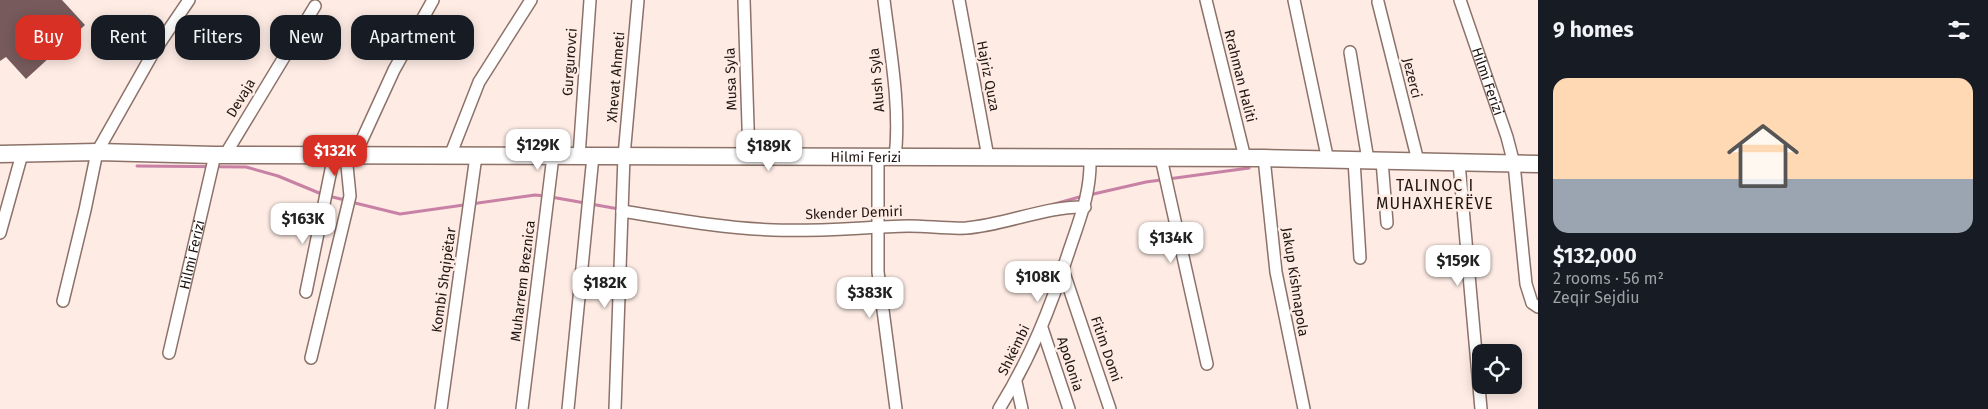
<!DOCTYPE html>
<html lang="en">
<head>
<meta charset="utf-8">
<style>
  body { margin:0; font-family:"Fira Sans",sans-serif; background:#20242c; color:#f1f3f6; height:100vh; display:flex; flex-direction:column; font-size:19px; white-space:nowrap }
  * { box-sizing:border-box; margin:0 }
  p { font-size:16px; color:#9ea1a6 }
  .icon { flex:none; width:28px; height:28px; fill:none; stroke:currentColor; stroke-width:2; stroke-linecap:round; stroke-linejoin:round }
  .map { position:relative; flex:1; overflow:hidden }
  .details { display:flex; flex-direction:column; background:#171b24; width:450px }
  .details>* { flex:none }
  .banner { position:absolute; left:15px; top:15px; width:475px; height:45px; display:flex; gap:10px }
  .tools { position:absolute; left:1472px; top:344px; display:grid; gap:10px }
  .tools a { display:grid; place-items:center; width:50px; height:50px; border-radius:10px; background:#171b24; box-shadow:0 2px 12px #0003; font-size:25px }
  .price { position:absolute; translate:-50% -42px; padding:0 11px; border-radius:10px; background:#fff; color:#222; font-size:16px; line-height:32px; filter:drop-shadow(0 1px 2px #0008) }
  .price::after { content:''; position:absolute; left:50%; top:30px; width:15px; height:11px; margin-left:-8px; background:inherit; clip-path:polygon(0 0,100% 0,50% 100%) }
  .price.selected { background:#d93025; color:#fff }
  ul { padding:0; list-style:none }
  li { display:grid; align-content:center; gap:10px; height:265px; padding:0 15px }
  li+li { border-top:1px solid #363941 }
  li span { display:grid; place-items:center; height:155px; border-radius:15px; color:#555 }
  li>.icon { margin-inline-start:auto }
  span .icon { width:90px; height:90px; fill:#fffc; stroke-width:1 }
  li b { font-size:21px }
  h2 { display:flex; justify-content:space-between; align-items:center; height:60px; padding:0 15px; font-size:21px }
  .tag { padding:0 18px; border-radius:15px; background:#171b24; box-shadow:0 2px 12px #0003; font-size:18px; line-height:45px }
  .tag.selected { background:#d93025; color:#fff }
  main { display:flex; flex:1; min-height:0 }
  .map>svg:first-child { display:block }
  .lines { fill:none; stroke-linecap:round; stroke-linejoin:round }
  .stream { stroke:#c881a5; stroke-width:3 }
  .building { fill:#775b5c }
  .street-casing { stroke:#8c7268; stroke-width:14 }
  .secondary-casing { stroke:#8c7268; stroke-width:19 }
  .street { stroke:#fff; stroke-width:11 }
  .secondary { stroke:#fff; stroke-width:16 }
  .labels { text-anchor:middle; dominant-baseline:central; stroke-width:5; stroke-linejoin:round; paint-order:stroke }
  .street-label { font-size:14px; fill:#1f1511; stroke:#fdebe4 }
  .quarter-label { font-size:16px; letter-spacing:1px; fill:#1f1511; stroke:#fdebe4 }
</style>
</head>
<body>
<main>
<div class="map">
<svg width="1538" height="409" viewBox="0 0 1538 409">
  <rect width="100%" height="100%" fill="#fdebe4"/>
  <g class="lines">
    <path class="stream" d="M 137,166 L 246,167 L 278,176 L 324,195 L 345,200
      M 1089,195 L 1146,182 L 1249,168
      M 551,197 L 619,209
      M 351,202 L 400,214 L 535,195 L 545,196
      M 1051,205 L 1083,196"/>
  </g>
  <path class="building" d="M 0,0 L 62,0 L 85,25 L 26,79 L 6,57 L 0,61 Z"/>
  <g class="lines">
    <g class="street-casing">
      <g id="street">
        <path d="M 744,0 L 749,157"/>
        <path d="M 884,0 C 890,49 901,108 895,157"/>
        <path d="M 959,0 L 988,157"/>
        <path d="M 1206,0 L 1245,158"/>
        <path d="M 1294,0 L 1327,156 L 1327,160"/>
        <path id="s1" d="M 1460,0 L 1507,137 L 1514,164 L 1526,284 L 1532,303 L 1538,307"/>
        <path d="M 1378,2 L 1418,161"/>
        <path d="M 1350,52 L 1368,160"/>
        <path d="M 225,155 L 315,6"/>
        <path d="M 355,155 L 394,70 L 433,0"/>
        <path d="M 450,156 L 479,82 L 531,0"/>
        <path d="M 579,156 L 590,0"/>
        <path d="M 878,157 L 878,272 L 896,409"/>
        <path d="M 1161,158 L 1207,364"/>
        <path d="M 1264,158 L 1276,272 L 1304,409"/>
        <path d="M 1354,160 L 1360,258"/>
        <path d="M 1382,161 L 1387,223"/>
        <path d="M 1459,163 L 1481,409"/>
        <path d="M 622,211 C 672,219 722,228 773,230 C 818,232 863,227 909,226 C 928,226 947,229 966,228 C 1006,225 1045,206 1085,207"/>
        <path d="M 0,233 L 22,154"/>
        <path d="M 1063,270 L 1110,409"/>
        <path d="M 306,292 L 334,155"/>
        <path d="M 63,301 L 85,210 L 97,152 L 153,53 L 189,0"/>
        <path d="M 1042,328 L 1069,409"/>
        <path id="s2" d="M 169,353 L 215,155"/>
        <path d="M 311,358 L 350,196 L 346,155"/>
        <path d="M 1016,382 L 1022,409"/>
        <path d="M 441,409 L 476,156"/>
        <path d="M 522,409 L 553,156"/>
        <path d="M 568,409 L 593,156"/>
        <path d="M 615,409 L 624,156 L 638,0"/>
        <path d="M 999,409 C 1031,357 1050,309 1069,251 C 1080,218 1091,193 1090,158"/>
      </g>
    </g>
    <g class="secondary-casing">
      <g id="secondary">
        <path id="s3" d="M 0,154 L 97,152 L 215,155 L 1264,158 L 1538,164"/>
      </g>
    </g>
    <use href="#street" class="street"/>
    <use href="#secondary" class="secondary"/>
  </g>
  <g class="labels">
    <g class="street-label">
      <text transform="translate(570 62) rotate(-86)">Gurgurovci</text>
      <text transform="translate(988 76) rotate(79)">Hajriz Quza</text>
      <text transform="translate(1240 76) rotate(76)">Rrahman Haliti</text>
      <text transform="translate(616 77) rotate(-85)">Xhevat Ahmeti</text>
      <text transform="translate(1412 78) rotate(76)">Jezerci</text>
      <text transform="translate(731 79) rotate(-92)">Musa Syla</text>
      <text transform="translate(877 80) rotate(-95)">Alush Syla</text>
      <text stroke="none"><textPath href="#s1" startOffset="86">Hilmi Ferizi</textPath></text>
      <text transform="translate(241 98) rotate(-59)">Devaja</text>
      <text stroke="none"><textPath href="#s3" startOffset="866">Hilmi Ferizi</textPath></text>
      <text transform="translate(854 213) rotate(-2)">Skender Demiri</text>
      <text stroke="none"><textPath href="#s2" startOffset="101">Hilmi Ferizi</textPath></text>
      <text transform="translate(444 280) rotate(-82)">Kombi Shqipëtar</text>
      <text transform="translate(523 281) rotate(-83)">Muharrem Breznica</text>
      <text transform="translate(1295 282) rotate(81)">Jakup Kishnapola</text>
      <text transform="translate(1106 349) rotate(71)">Fitim Domi</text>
      <text transform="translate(1014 350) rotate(-64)">Shkëmbi</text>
      <text transform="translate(1070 364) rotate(72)">Apolonia</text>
    </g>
    <g class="quarter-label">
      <text x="1435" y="185">TALINOC I<tspan x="1435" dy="18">MUHAXHERËVE</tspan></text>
    </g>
  </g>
</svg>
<div class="tools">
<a><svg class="icon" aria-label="locate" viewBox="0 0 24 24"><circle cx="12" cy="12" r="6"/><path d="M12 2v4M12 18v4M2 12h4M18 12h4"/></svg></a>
</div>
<b class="price" style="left:538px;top:171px">$129K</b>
<b class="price" style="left:769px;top:172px">$189K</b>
<b class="price selected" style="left:335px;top:177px">$132K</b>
<b class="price" style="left:303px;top:245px">$163K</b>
<b class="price" style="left:1171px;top:264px">$134K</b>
<b class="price" style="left:1458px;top:287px">$159K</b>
<b class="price" style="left:1038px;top:303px">$108K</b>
<b class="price" style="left:605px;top:309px">$182K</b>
<b class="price" style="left:870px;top:319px">$383K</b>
<div class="banner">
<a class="tag selected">Buy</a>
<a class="tag">Rent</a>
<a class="tag">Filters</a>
<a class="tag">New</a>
<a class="tag">Apartment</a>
</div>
</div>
<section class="details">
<h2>9 homes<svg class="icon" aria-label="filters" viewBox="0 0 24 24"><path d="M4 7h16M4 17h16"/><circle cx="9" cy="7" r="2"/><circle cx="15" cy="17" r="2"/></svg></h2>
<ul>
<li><span style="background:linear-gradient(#ffd9b3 65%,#9aa5b1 0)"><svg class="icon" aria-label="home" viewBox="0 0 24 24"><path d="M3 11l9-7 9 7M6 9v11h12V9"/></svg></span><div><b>$132,000</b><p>2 rooms · 56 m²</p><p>Zeqir Sejdiu</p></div></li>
</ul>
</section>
</main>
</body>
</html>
